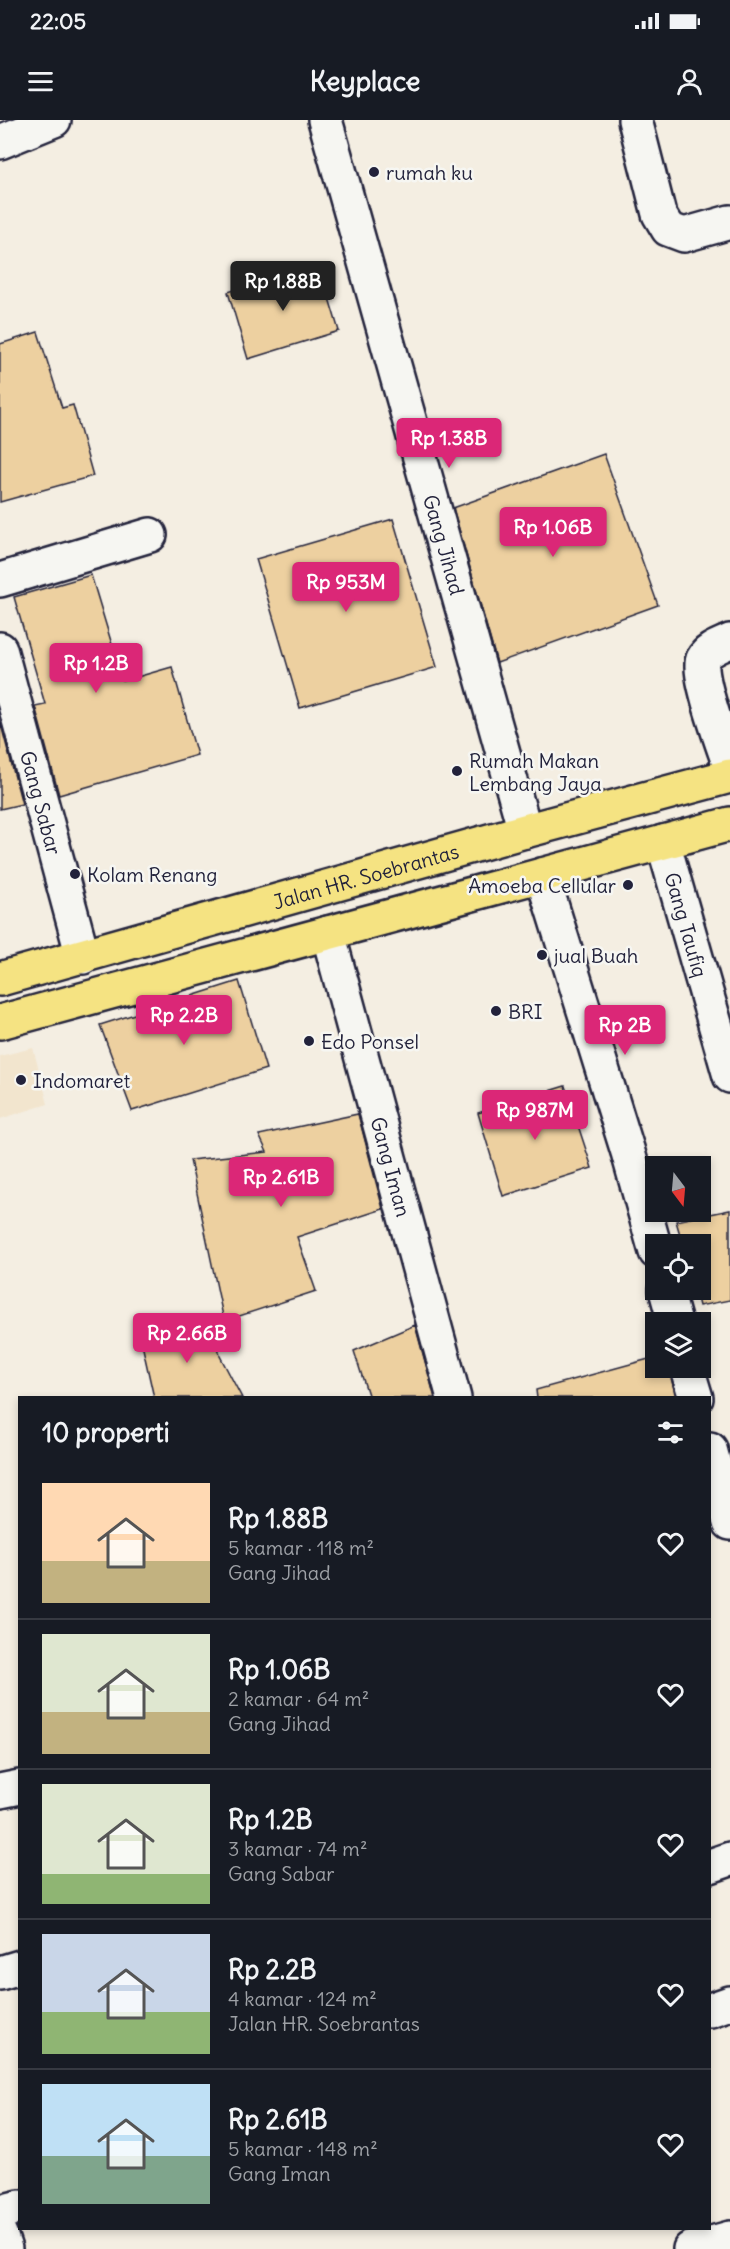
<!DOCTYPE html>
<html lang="id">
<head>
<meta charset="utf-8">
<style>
  body { margin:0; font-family:Delius,sans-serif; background:#20242c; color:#f1f3f6; height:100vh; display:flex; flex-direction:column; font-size:22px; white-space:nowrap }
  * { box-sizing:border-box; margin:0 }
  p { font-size:20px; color:#9ea1a6 }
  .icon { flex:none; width:33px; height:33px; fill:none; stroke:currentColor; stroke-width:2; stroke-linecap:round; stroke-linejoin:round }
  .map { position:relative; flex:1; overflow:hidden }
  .sheet { position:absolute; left:18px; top:1276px; width:693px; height:834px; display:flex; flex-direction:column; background:#171b24; border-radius:0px; box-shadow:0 3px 9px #0003 }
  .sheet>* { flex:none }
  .needle { width:39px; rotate:164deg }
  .controls { position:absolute; left:645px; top:1036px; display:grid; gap:12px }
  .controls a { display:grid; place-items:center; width:66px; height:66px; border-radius:0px; background:#171b24; box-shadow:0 3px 9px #0003; font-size:30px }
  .price { position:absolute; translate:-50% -51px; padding:0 14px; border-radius:6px; background:#db2777; color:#fff; font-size:20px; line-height:39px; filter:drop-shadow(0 2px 3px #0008) }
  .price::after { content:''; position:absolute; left:50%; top:36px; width:18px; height:14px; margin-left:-9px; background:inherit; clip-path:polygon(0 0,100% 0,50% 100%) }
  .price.active { background:#222; color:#fff }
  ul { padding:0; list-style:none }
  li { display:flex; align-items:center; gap:18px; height:150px; padding:0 24px }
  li+li { border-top:2px solid #363941 }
  li span { display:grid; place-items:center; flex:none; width:168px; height:120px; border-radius:0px; color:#555 }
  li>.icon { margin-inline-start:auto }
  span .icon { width:72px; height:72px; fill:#fffc; stroke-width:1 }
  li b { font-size:26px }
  h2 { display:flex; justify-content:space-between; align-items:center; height:72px; padding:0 24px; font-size:26px }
  .status { display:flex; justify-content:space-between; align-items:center; height:42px; padding:0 30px; background:#171b24; direction:ltr }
  .status svg { height:16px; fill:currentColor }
  header { display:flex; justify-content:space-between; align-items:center; height:78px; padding:0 24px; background:#171b24; font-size:27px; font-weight:700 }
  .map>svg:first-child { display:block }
  .built { fill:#f2e5ce }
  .building { fill:#edd0a0; stroke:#22223b; stroke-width:1.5 }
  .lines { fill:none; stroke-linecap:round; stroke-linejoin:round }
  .minor-casing { stroke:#22223b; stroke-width:38 }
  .major-casing { stroke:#22223b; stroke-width:38 }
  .minor { stroke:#f6f6f2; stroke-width:33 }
  .major { stroke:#f5e382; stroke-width:33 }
  .poi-dot { fill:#22223b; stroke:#f6f6f2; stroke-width:2 }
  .labels { text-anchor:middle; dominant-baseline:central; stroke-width:5; stroke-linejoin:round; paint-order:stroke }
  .poi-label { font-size:20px; fill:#22223b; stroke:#f6f6f2; text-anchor:start }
  .street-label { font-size:20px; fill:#22223b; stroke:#f6f6f2 }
</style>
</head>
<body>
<div class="status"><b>22:05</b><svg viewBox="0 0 49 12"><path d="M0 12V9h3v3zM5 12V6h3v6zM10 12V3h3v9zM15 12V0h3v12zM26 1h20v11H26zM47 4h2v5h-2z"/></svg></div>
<header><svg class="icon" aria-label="menu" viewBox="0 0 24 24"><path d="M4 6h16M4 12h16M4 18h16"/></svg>Keyplace<svg class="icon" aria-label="person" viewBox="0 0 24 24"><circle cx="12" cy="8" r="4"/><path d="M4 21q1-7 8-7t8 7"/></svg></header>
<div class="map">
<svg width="730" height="2129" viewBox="0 0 730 2129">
  <rect width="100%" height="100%" fill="#f4eee2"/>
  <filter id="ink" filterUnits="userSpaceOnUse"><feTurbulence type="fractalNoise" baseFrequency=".0167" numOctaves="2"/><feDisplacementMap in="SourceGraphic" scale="12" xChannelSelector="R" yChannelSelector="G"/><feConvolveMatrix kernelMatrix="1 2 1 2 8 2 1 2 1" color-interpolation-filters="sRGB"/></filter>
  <g filter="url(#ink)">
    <path class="built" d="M 33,928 L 48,984 L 0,999 L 0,936 Z"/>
    <path class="building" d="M 319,145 L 339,211 L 248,239 L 228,172 Z
      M 38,212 L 62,288 L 73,285 L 93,356 L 0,382 L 0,224 Z
      M 604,334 L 658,485 L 497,543 L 453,388 Z
      M 393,399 L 437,547 L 300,588 L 256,439 Z
      M 91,455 L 123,561 L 172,547 L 197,635 L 59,675 L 35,586 L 45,584 L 14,477 Z
      M 0,601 L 22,684 L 0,689 Z
      M 239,861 L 266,949 L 132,991 L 100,905 Z
      M 565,966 L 592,1048 L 503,1076 L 478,993 Z
      M 358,994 L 383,1089 L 297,1117 L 316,1171 L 224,1201 L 190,1040 L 267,1032 L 259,1015 Z
      M 730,1090 L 730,1180 L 699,1186 L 695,1170 L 700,1170 L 700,1125 L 683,1125 L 676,1101 Z
      M 213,1201 L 220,1236 L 242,1278 L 154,1278 L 140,1215 Z
      M 415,1205 L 435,1278 L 369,1278 L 354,1231 Z
      M 656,1237 L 656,1248 L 669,1248 L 676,1278 L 537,1278 L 536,1270 Z"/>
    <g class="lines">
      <g class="minor-casing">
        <g id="minor">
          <path id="s1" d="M 325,0 L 525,711"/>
          <path d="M 635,0 L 659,94 L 668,109 L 684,115 L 730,102"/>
          <path d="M 0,22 L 54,0"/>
          <path d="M 0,460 L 150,415"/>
          <path d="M 730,521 C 720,526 708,529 703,539 C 696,553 724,628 730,646"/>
          <path id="s2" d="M 0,529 L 83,837"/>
          <path id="s3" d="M 663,722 L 730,956"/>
          <path d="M 542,755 L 628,1032 L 656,1132"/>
          <path id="s4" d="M 328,813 L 454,1278"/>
          <path d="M 666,1170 L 675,1203"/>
          <path d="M 687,1248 L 696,1278"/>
          <path d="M 710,1329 L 730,1403"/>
          <path d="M 0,1671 L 20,1667"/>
          <path d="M 710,1746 L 730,1739"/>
          <path d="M 0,1853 L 20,1847"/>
          <path d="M 710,1890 L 730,1883"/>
          <path d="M 0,2092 L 20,2087"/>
          <path d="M 0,2114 L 5,2129"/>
          <path d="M 690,2129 L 730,2118"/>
        </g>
      </g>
      <g class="major-casing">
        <g id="major">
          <path id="s5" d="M 0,859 L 525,711 L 730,656"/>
          <path d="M 0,902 L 730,704"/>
        </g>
      </g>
      <use href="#minor" class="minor"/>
      <use href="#major" class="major"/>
    </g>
  </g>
  <g class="poi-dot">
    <circle cx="374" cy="52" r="6"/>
    <circle cx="457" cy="651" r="6"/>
    <circle cx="75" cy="754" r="6"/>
    <circle cx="628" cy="765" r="6"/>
    <circle cx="542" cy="835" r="6"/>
    <circle cx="496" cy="891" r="6"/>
    <circle cx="309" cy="921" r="6"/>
    <circle cx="21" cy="960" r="6"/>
  </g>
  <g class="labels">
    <g class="poi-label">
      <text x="386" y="52">rumah ku</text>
      <text x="469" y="640">Rumah Makan<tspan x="469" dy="23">Lembang Jaya</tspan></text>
      <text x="87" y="754">Kolam Renang</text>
      <text x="616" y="765" text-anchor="end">Amoeba Cellular</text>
      <text x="554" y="835">jual Buah</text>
      <text x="508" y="891">BRI</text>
      <text x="321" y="921">Edo Ponsel</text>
      <text x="33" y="960">Indomaret</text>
    </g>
    <g class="street-label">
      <text stroke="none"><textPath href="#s1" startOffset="441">Gang Jihad</textPath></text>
      <text stroke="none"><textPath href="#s2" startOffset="159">Gang Sabar</textPath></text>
      <text stroke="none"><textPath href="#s5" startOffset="380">Jalan HR. Soebrantas</textPath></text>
      <text stroke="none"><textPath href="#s3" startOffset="86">Gang Taufiq</textPath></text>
      <text stroke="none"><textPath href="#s4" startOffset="242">Gang Iman</textPath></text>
    </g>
  </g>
</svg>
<div class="controls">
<a><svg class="needle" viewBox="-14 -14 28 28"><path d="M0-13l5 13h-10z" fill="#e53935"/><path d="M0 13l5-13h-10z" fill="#9ea1a6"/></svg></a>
<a><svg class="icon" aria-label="locate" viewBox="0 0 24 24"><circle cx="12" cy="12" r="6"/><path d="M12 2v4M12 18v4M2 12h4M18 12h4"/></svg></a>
<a><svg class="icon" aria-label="layers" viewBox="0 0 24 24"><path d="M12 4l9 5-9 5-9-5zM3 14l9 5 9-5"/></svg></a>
</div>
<b class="price active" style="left:283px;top:192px">Rp 1.88B</b>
<b class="price" style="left:449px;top:349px">Rp 1.38B</b>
<b class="price" style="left:553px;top:438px">Rp 1.06B</b>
<b class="price" style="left:346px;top:493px">Rp 953M</b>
<b class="price" style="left:96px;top:574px">Rp 1.2B</b>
<b class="price" style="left:184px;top:926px">Rp 2.2B</b>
<b class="price" style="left:625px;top:936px">Rp 2B</b>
<b class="price" style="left:535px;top:1021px">Rp 987M</b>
<b class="price" style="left:281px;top:1088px">Rp 2.61B</b>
<b class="price" style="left:187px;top:1244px">Rp 2.66B</b>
<section class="sheet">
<h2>10 properti<svg class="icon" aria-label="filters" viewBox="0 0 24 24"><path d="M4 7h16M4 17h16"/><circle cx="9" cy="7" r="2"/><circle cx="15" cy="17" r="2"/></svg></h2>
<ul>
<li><span style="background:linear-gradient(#ffd9b3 65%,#c2b280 0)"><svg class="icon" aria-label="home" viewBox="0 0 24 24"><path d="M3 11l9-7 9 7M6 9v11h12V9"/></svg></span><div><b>Rp 1.88B</b><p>5 kamar · 118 m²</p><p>Gang Jihad</p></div><svg class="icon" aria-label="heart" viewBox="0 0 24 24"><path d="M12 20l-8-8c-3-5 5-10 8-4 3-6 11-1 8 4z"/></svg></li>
<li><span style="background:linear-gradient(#dfe7d0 65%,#c2b280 0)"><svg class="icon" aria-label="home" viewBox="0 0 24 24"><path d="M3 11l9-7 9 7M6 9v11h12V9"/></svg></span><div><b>Rp 1.06B</b><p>2 kamar · 64 m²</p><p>Gang Jihad</p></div><svg class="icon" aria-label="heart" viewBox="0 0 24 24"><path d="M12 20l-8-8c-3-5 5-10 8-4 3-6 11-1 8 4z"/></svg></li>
<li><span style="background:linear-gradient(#dfe7d0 75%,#8fb573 0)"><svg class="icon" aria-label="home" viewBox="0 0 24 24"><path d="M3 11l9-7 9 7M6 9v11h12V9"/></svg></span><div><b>Rp 1.2B</b><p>3 kamar · 74 m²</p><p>Gang Sabar</p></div><svg class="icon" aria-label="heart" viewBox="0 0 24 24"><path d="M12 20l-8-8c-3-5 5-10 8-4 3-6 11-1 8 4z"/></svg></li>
<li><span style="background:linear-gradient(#c9d6e8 65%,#8fb573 0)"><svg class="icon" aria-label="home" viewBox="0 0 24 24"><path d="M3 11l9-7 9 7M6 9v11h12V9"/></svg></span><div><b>Rp 2.2B</b><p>4 kamar · 124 m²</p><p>Jalan HR. Soebrantas</p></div><svg class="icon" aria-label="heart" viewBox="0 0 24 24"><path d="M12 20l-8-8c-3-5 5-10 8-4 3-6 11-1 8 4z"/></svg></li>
<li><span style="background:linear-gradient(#bfe0f5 60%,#7fa58c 0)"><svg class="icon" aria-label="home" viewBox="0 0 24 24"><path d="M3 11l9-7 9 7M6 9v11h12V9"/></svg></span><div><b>Rp 2.61B</b><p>5 kamar · 148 m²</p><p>Gang Iman</p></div><svg class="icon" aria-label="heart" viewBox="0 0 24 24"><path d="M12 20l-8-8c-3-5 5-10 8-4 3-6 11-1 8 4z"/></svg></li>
</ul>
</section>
</div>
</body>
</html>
